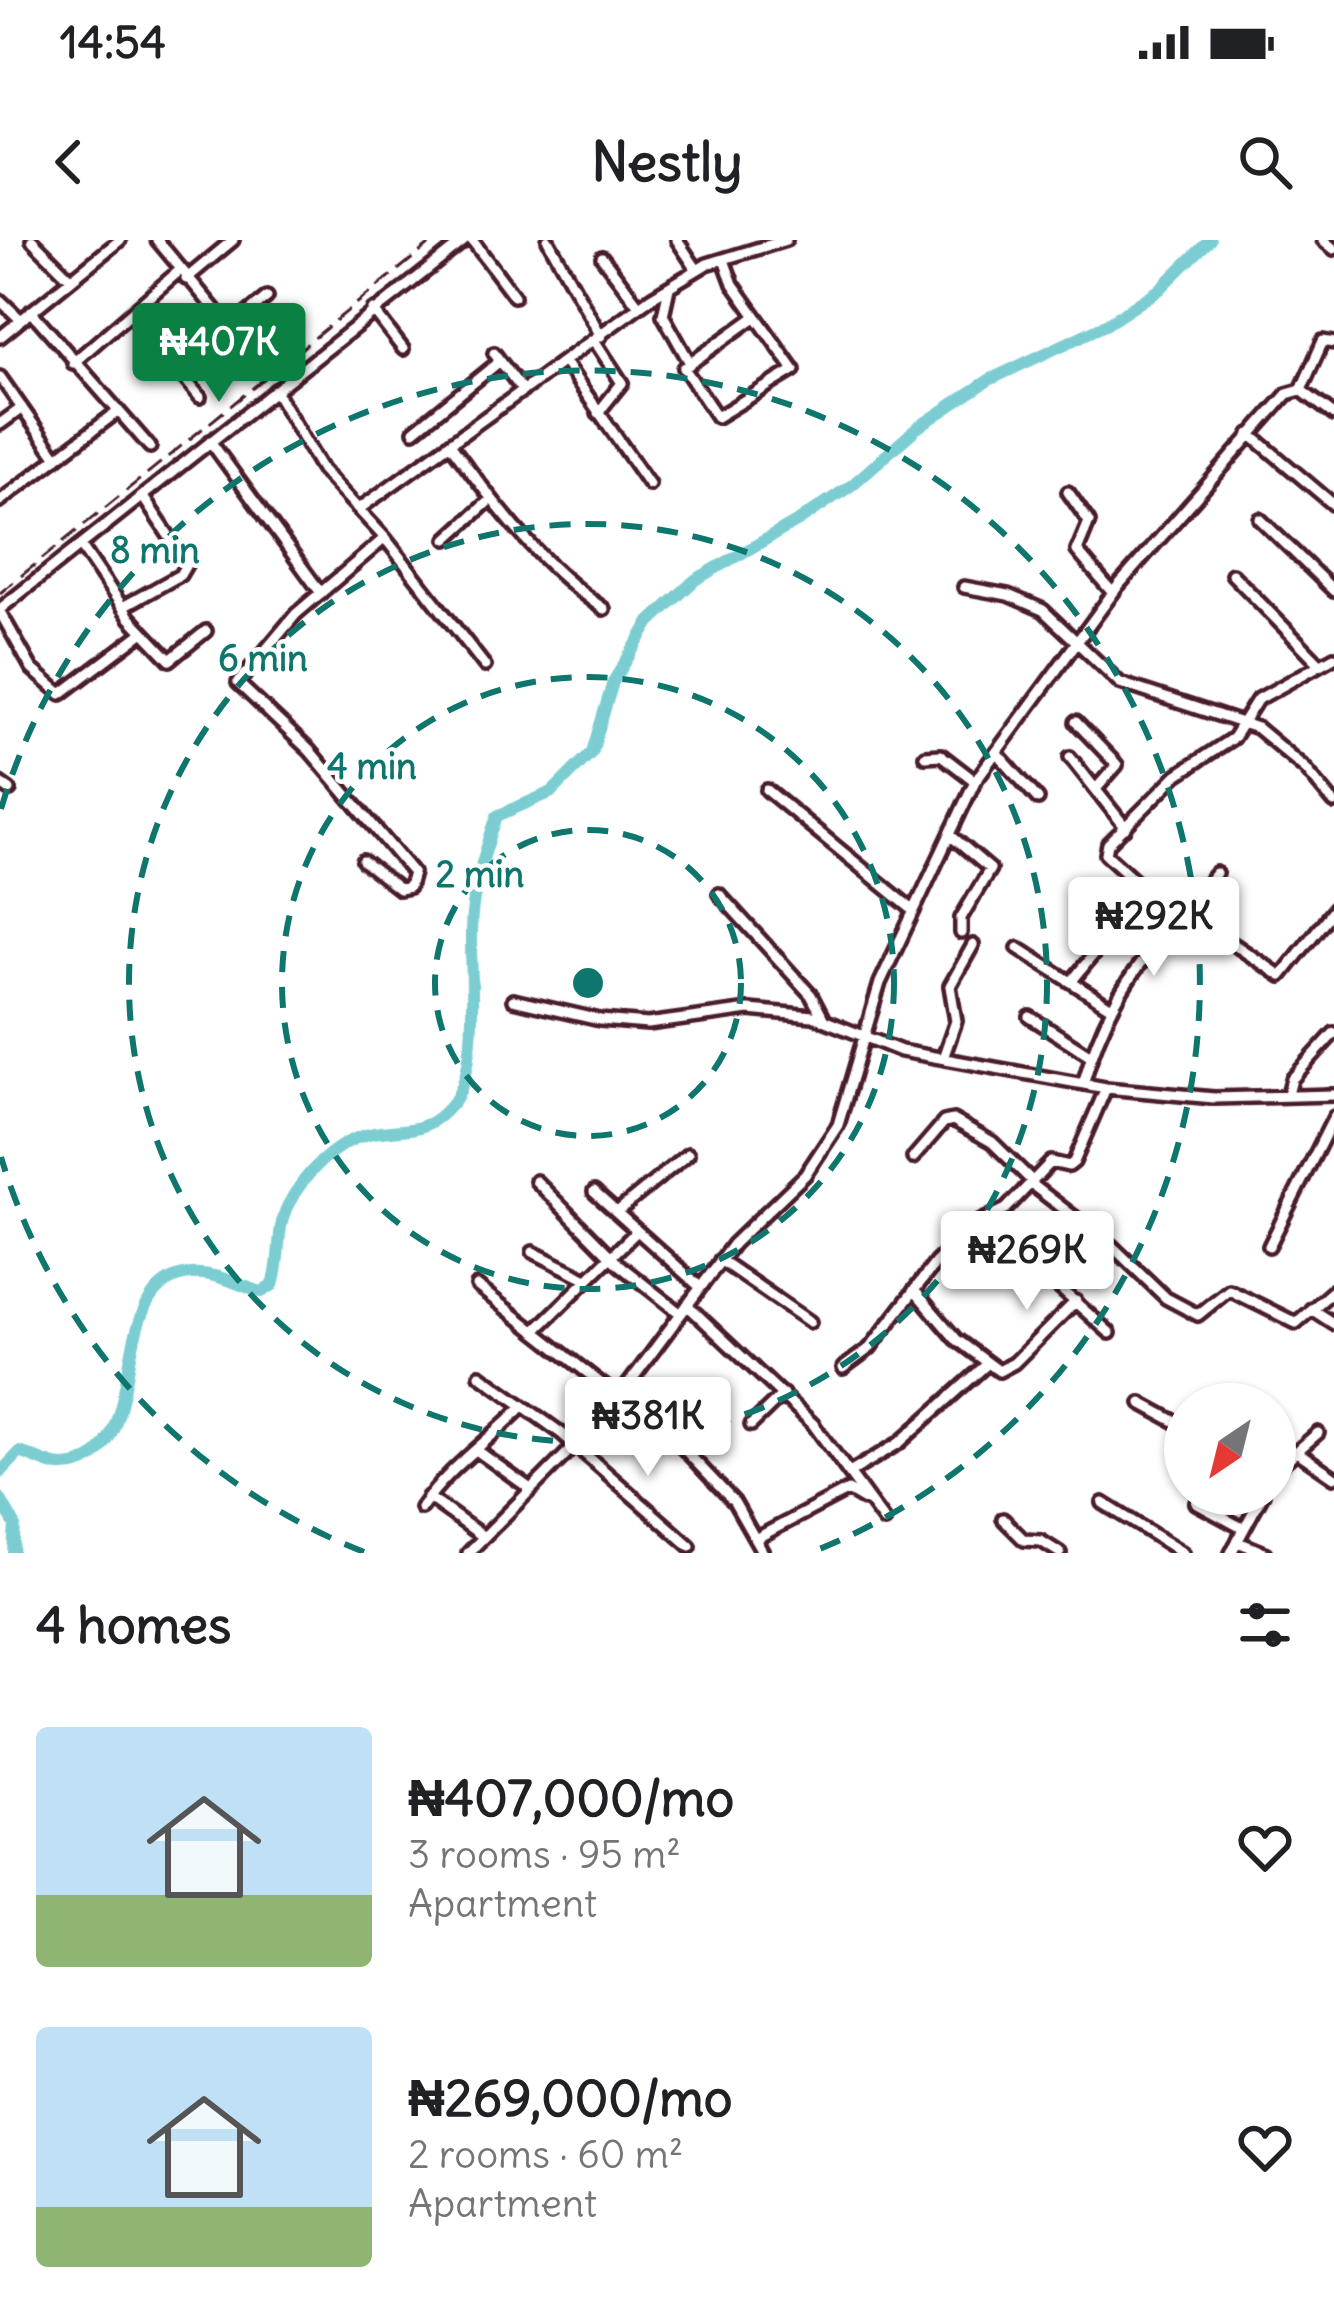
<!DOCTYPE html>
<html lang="en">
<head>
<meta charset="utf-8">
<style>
  body { margin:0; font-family:Delius,sans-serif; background:#f6f6f6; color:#202124; height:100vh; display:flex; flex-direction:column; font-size:45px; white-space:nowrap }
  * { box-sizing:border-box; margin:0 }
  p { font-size:39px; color:#757577 }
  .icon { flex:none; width:66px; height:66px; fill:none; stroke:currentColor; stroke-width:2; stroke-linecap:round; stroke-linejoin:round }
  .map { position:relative; height:1313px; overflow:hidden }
  .sheet { display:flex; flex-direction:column; background:#fff; flex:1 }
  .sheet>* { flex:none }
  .needle { width:78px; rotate:215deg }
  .controls { position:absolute; left:1164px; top:1143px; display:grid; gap:24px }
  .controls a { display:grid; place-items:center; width:132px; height:132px; border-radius:50%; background:#fff; box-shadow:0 3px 9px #0004; font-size:60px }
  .price { position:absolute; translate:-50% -102px; padding:0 27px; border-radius:12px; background:#fff; color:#222; font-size:39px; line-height:78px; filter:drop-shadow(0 3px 6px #0008) }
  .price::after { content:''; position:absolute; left:50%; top:72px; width:36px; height:27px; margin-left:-18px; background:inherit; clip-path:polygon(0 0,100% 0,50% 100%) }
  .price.selected { background:#0b8043; color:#fff }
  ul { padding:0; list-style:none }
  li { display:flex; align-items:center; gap:36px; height:300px; padding:0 36px }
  li span { display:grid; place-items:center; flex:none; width:336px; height:240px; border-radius:12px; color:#555 }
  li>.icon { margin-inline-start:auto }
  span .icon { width:144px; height:144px; fill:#fffc; stroke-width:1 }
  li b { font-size:51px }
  h2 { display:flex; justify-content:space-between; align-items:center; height:144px; padding:0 36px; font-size:51px }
  .status { display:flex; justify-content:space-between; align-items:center; height:84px; padding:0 60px; background:#fff; direction:ltr }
  .status svg { height:33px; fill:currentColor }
  header { display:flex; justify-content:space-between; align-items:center; height:156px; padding:0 36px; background:#fff; font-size:54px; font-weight:700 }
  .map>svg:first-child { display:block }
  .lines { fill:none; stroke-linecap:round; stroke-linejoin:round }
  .river { stroke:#7bcdd2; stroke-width:12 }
  .minor-casing { stroke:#4a1f2b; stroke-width:18 }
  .minor { stroke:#fff; stroke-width:9 }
  .rail { stroke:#4a1f2b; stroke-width:3; stroke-dasharray:18 9; stroke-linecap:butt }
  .ring { fill:none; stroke:#0f766e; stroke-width:6; stroke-dasharray:21 15 }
  .centre { fill:#0f766e; stroke:#fff; stroke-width:6 }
  .ring-label { font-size:36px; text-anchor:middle; font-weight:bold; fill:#0f766e; stroke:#fff; stroke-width:9; stroke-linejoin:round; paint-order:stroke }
</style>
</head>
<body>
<div class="status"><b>14:54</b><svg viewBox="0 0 49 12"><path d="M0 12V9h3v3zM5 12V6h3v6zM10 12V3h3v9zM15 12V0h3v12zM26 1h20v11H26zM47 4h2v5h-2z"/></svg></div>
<header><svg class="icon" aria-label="back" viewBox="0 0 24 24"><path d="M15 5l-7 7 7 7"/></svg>Nestly<svg class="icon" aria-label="search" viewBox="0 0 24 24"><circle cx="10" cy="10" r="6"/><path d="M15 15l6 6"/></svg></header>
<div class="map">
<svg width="1334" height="1313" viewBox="0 0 1334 1313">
  <rect width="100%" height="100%" fill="#fff"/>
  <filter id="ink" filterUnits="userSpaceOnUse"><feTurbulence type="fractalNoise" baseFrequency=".00833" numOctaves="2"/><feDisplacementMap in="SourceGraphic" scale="24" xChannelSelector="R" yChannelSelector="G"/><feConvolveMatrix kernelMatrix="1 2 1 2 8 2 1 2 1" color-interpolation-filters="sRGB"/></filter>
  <g filter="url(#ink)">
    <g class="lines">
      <path class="river" d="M 0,1233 L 20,1212 C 32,1216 52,1227 64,1226 C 156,1224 100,1041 191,1034 C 217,1032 237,1045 262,1052 L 273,1045 C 282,1018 275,991 288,965 C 304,934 335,902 369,894 C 403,886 424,898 452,864 C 481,829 470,735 471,693 C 471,653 484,614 497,576 L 552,552 L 592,512 L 613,442 L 650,382 L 695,340 L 800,280 L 852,245 L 917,188 L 989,140 L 1107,84 L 1159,50 L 1210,0
        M 0,1258 L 15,1285 L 13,1313"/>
      <g class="minor-casing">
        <path id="minor" d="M 32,0 L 71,39
          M 157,0 L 257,120
          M 472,0 L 514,56
          M 548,0 L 601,96
          M 677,0 L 697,30
          M 1323,0 L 1334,9
          M 602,17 L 639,66
          M 724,20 L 733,44 L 794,130 L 717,177 L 684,128 L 755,77
          M 186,39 L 233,0
          M 669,48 L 663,75 L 690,123
          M 0,60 L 21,80
          M 373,70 L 403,109
          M 31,71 L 150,207
          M 131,74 L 200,157
          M 230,88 L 267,57
          M 0,97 L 120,0
          M 594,100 L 622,143 L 598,173
          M 494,113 L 523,151
          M 564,122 L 649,244
          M 73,123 L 179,31
          M 0,137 L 57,218
          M 275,150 L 322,230 L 385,298 L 485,426
          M 1301,150 L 1323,101 L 1334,103
          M 0,184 L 22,168
          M 414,191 L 500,121
          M 1250,194 L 1334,265
          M 210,201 L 321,353
          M 451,205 C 495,265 542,327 604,369
          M 1068,252 L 1089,282 L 1077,311 L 1112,352
          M 0,261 L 117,172
          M 359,269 L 652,57 L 707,24 L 786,0
          M 1260,279 L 1334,351
          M 447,299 L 491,259
          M 81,306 L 130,378 L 170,420 L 206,391
          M 1232,334 L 1319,423
          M 964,347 L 1008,355 L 1043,370 L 1120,443 L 1257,488 L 1306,529 L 1334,563
          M 123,367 L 180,335 L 187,323 L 143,257
          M 0,369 L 465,0
          M 0,372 L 32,429 L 61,454 L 142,393
          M 1076,482 L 1117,525 L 1096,549
          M 996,512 L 1038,559
          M 925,516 L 941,515 L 975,541
          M 1070,517 L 1126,588
          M 0,543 L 10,550
          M 767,550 L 913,670
          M 950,595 L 990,629 L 961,678 L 961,693
          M 363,621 L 399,649 L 409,647 L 413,633 L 310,511 L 238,443 L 296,374 L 385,298
          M 719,654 L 811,755 L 824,780
          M 1174,676 L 1106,614 L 1108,604 L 1177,535 L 1233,498 L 1257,460 L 1334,417
          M 1229,701 L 1281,736 L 1334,669
          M 1018,708 L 1110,767
          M 1072,741 L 1105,700
          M 513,760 L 600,780 L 648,784 L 749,770 L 813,776 L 901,811 L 1106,848 L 1214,858 L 1334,855
          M 1030,777 L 1091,816
          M 943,818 L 956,781 L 950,746 L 973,705
          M 1083,844 C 1111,744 1153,708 1216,633
          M 1288,854 L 1292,839 L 1334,793
          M 913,918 L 944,882 L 953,880 L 992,902 L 1032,941
          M 536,941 L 618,1024 L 681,1074
          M 1030,943 L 1112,1006 L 1166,1058 L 1198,1075 L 1229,1050 L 1296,1083 L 1334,1050
          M 594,952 L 700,1047
          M 617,972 L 688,914
          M 984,981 L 1110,1093
          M 1269,1006 L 1334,877
          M 533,1012 L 587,1039
          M 720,1020 L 810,1082
          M 477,1046 L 682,1207 L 734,1262 L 763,1313
          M 914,1050 L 956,1099 L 999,1131 L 1014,1123 L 1076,1061
          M 687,1065 L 813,1184 L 884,1281
          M 1311,1069 L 1334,1084
          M 535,1091 L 635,993
          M 843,1128 L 870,1108 L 936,1022 L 977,983 L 1006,969 L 1051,922 L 1069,926 L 1074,922 L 1106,848
          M 480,1135 L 561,1193 L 690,1306
          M 1141,1163 L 1185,1187
          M 751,1185 L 783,1154
          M 479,1212 L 529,1248
          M 1299,1213 L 1334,1237
          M 1275,1230 L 1318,1193
          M 851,1232 L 899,1203 L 986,1125
          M 428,1257 L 481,1295
          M 1103,1263 L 1183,1313
          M 1196,1263 L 1244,1289
          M 421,1268 C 450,1226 487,1203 523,1166
          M 1003,1279 L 1024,1300 L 1041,1301 L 1060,1313
          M 755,1299 L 848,1250 L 865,1260
          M 1238,1302 L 1265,1313
          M 468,1313 L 607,1173 L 733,1004 L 805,935 L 838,885 L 880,743 L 975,541 L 1118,346 L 1287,154 L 1301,150 L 1334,175
          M 1231,1313 L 1263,1254"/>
      </g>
      <use href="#minor" class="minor"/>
      <path class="rail" d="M 0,353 L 435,0"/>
    </g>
  </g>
  <g class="ring">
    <circle cx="588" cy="743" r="153"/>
    <circle cx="588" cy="743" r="306"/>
    <circle cx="588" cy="743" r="459"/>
    <path d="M364 1312A612 612 0 0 1 1 917M1 569A612 612 0 1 1 812 1312"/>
  </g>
  <circle cx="588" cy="743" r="18" class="centre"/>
  <g class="ring-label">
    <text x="155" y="323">8 min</text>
    <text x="263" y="431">6 min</text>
    <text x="372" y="539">4 min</text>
    <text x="480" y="647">2 min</text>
  </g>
</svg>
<div class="controls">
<a><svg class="needle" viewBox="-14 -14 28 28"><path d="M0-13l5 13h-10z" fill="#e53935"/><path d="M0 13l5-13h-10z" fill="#757577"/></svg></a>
</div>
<b class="price selected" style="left:219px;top:165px">₦407K</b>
<b class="price" style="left:1154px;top:739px">₦292K</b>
<b class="price" style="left:1027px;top:1073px">₦269K</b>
<b class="price" style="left:648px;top:1239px">₦381K</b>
</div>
<section class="sheet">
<h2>4 homes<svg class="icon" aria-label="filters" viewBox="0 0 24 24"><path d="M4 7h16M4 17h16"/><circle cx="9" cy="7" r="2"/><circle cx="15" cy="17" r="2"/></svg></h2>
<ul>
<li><span style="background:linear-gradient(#bfe0f5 70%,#8fb573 0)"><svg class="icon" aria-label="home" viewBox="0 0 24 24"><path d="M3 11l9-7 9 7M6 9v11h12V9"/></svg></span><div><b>₦407,000/mo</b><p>3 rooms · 95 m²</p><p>Apartment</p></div><svg class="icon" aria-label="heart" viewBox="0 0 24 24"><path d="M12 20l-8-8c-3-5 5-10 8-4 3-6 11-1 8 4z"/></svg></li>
<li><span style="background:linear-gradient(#bfe0f5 75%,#8fb573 0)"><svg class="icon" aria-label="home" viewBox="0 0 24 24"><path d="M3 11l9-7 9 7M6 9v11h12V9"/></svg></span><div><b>₦269,000/mo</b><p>2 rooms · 60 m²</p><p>Apartment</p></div><svg class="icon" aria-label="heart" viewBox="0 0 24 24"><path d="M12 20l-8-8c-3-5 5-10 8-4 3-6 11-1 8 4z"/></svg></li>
</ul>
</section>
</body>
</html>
